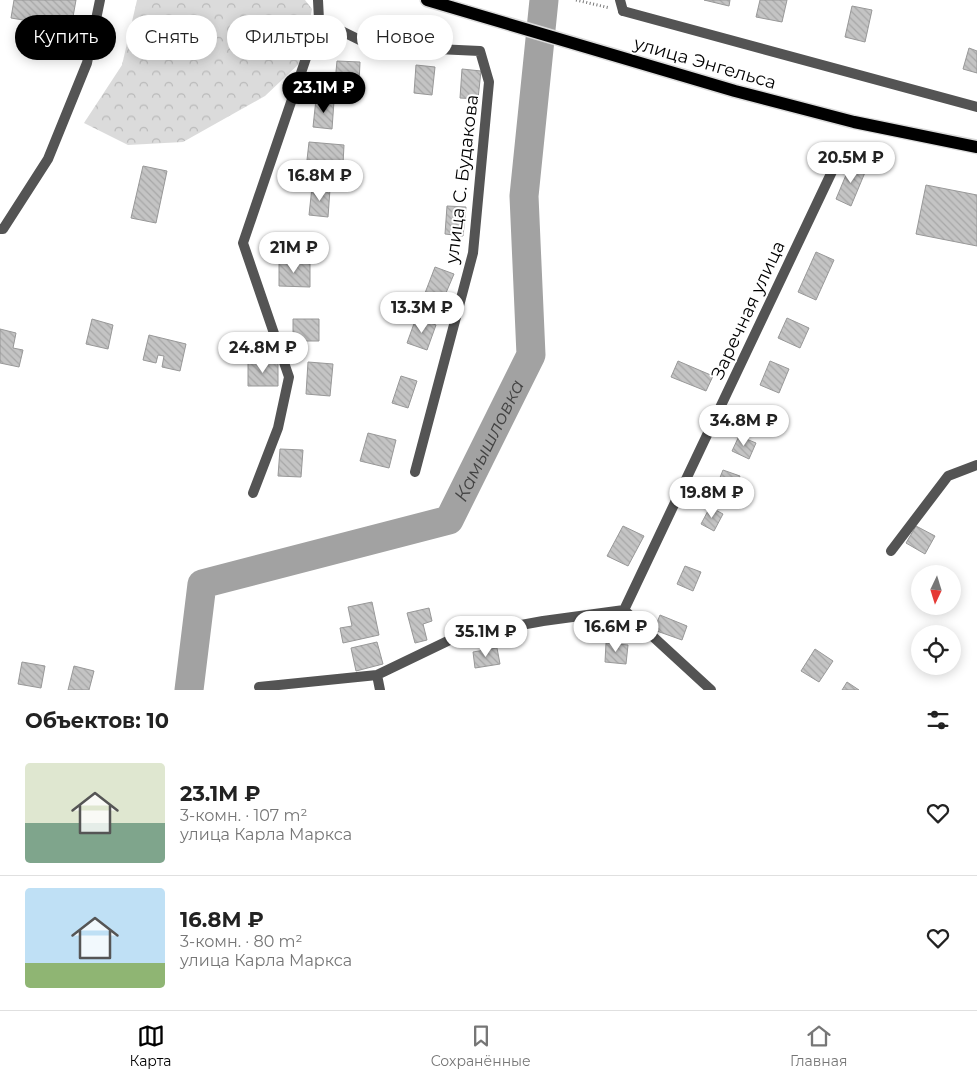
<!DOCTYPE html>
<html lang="ru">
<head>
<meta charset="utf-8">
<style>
  body { margin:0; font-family:Montserrat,sans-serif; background:#f2f2f2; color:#222; height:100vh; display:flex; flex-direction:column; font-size:19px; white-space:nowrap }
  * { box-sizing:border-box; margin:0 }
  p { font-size:16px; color:#767676 }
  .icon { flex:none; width:28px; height:28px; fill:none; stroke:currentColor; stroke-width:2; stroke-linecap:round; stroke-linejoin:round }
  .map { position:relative; height:690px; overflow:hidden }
  .drawer { display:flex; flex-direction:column; background:#fff; flex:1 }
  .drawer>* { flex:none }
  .hud { position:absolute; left:15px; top:15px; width:500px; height:45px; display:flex; gap:10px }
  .needle { width:32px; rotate:184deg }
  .controls { position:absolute; left:911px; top:565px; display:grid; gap:10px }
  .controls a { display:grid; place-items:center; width:50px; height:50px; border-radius:50%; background:#fff; box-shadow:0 2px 12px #0003; font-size:25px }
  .price { position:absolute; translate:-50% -42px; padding:0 11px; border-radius:18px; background:#fff; color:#222; font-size:16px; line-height:32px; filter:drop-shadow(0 1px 2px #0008) }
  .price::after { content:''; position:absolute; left:50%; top:30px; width:15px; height:11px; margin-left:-8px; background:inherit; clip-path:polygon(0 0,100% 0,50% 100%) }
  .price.active { background:#000; color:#fff }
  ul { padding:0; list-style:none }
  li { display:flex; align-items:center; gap:15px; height:125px; padding:0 25px }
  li+li { border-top:1px solid #e0e0e0 }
  li span { display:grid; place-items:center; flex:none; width:140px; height:100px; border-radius:5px; color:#555 }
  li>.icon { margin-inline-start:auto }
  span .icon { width:60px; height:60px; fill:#fffc; stroke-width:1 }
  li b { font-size:21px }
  h2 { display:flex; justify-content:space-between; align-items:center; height:60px; padding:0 25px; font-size:21px }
  .pill { padding:0 18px; border-radius:22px; background:#fff; box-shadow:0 2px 12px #0003; font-size:18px; line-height:45px }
  .pill.active { background:#000; color:#fff }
  .tab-bar { display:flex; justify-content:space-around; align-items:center; height:70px; border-top:1px solid #e0e0e0; background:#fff; font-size:14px; color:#767676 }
  .tab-bar a { display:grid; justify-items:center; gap:2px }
  .tab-bar .active { color:#000 }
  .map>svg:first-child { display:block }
  .park { fill:url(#park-crowns) }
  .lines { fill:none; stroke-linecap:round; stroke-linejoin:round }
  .river { stroke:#a2a2a2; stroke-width:29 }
  .building { fill:url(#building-back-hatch); stroke:#989898 }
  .primary-casing { stroke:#dbdbdb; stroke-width:15 }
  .path { stroke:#767676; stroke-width:3; stroke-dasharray:1 2.5; stroke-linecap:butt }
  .service { stroke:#545454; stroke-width:10 }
  .minor { stroke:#545454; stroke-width:10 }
  .primary { stroke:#000; stroke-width:12 }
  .labels { text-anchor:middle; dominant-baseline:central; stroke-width:4; stroke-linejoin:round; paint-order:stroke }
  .street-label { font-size:18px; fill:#000; stroke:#fff }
  .water-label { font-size:19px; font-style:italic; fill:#434343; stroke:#fff }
</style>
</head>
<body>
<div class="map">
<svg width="977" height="690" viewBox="0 0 977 690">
  <defs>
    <pattern id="park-crowns" width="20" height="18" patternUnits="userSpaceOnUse" patternTransform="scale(1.25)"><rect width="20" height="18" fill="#dbdbdb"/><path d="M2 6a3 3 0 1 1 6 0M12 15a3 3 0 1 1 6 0" fill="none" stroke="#bababa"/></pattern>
    <pattern id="building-back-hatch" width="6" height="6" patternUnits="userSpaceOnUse" patternTransform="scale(1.25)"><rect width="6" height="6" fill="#c4c4c4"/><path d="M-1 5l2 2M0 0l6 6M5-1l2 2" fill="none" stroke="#a7a7a7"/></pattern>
  </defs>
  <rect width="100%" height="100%" fill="#fff"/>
  <path class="park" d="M 137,0 L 305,0 L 312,9 L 302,61 L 265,96 L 183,142 L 128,145 L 84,123 L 122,65 Z"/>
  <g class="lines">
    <path class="river" id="s1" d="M 189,690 L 202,584 L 449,520 L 531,355 L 524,196 L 544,0"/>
  </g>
  <path class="building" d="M 14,0 L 76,0 L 71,28 L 11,18 Z
    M 704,0 L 730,0 L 729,6 Z
    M 760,0 L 787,0 L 782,22 L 756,17 Z
    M 852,6 L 872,10 L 865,42 L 845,37 Z
    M 969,48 L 977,51 L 977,73 L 963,69 Z
    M 337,61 L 360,62 L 359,84 L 335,82 Z
    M 416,65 L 435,67 L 432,95 L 414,93 Z
    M 462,69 L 481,71 L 478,99 L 460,98 Z
    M 316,99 L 334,101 L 332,129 L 313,127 Z
    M 309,142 L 344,145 L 343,164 L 307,160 Z
    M 851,163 L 866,170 L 851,206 L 836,199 Z
    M 143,166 L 167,171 L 156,223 L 131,218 Z
    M 926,185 L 977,195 L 977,246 L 916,234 Z
    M 312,187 L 330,189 L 328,217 L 309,215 Z
    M 447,206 L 466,207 L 463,236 L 445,234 Z
    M 816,252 L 834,260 L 816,300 L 798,292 Z
    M 279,262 L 310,263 L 310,287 L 279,286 Z
    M 435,267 L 454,274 L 443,300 L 425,293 Z
    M 416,318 L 436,325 L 427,350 L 407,343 Z
    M 787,318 L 809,328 L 800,348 L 778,338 Z
    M 92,319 L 113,325 L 108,349 L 86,344 Z
    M 293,319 L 319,319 L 319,341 L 293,341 Z
    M 0,329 L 16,333 L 13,348 L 23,350 L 19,367 L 0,363 Z
    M 149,335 L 186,344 L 180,371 L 162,367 L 164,356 L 158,355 L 156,363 L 143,360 Z
    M 248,361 L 278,362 L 278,386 L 248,386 Z
    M 678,361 L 713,376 L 706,391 L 671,377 Z
    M 770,361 L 789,369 L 779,393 L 760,385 Z
    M 308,362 L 333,364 L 330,396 L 306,394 Z
    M 401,376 L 417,381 L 408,408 L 392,403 Z
    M 752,406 L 772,414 L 764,432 L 745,423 Z
    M 368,433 L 396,440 L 389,468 L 360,461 Z
    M 739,436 L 756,443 L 749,459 L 732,451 Z
    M 280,449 L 303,450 L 301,477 L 278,476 Z
    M 723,470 L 740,476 L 734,492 L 717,485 Z
    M 710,507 L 723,514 L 714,531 L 701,524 Z
    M 623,526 L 644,536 L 628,566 L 607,556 Z
    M 916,526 L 935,536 L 925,554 L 906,543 Z
    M 685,566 L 701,572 L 693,591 L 677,584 Z
    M 372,602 L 379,635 L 343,643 L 340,628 L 352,626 L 348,607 Z
    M 429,608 L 432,621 L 423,624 L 427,640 L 415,643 L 407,613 Z
    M 660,615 L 687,626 L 682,640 L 654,630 Z
    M 377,642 L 383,664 L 356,671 L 351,648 Z
    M 606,643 L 628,645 L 626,664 L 605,662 Z
    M 497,648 L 500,664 L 475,668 L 473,652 Z
    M 815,649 L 833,661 L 819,682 L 801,671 Z
    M 22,662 L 45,666 L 41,688 L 18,684 Z
    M 74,666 L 94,671 L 89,690 L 68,690 Z
    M 847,682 L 859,690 L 842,690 Z"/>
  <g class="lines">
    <g class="primary-casing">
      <path id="primary" d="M 427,0 L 735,91 L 854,122 L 977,147"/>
    </g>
    <path class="path" d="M 576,0 L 610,8"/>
    <path class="service" d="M 620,0 L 623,11
      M 0,229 L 3,229 L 48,159 L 87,63 L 100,0
      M 891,551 L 948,476 L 977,465"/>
    <path class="minor" d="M 623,11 L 977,107
      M 319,20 L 372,46 L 480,51 L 489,82 L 473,253 L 415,472
      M 253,493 L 278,428 L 289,377 L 243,243 L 319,20 L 318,0
      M 377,675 L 380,690
      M 259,687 L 377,675 L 456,637 L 543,621 L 624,610
      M 711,690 L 624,610 L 837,161"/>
    <use href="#primary" class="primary"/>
  </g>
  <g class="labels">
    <g class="street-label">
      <text transform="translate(705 63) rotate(16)">улица Энгельса</text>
      <text transform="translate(462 179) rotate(-83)">улица С. Будакова</text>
      <text transform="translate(748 310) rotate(-65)">Заречная улица</text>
    </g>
    <g class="water-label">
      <text stroke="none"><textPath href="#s1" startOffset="451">Камышловка</textPath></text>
    </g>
  </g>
</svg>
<div class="controls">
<a><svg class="needle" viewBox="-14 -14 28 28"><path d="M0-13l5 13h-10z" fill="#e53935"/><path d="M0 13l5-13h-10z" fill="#767676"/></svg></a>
<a><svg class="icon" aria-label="locate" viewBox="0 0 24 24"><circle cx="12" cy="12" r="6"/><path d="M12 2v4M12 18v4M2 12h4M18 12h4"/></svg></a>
</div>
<b class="price active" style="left:324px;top:114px">23.1M ₽</b>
<b class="price" style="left:851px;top:184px">20.5M ₽</b>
<b class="price" style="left:320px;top:202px">16.8M ₽</b>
<b class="price" style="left:294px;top:274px">21M ₽</b>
<b class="price" style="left:422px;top:334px">13.3M ₽</b>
<b class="price" style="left:263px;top:374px">24.8M ₽</b>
<b class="price" style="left:744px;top:447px">34.8M ₽</b>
<b class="price" style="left:712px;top:519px">19.8M ₽</b>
<b class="price" style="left:616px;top:653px">16.6M ₽</b>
<b class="price" style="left:486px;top:658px">35.1M ₽</b>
<div class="hud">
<a class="pill active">Купить</a>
<a class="pill">Снять</a>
<a class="pill">Фильтры</a>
<a class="pill">Новое</a>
</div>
</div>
<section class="drawer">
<h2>Объектов: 10<svg class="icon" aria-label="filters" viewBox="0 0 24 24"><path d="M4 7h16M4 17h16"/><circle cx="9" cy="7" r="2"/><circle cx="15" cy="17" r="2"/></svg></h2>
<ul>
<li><span style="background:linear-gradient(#dfe7d0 60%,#7fa58c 0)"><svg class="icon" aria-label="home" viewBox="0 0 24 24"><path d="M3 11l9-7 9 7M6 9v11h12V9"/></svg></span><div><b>23.1M ₽</b><p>3-комн. · 107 m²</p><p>улица Карла Маркса</p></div><svg class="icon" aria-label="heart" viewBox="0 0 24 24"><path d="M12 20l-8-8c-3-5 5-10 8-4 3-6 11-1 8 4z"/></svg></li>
<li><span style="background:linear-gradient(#bfe0f5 75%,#8fb573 0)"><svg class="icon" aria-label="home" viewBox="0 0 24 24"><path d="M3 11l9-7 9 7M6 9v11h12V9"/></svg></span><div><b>16.8M ₽</b><p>3-комн. · 80 m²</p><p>улица Карла Маркса</p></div><svg class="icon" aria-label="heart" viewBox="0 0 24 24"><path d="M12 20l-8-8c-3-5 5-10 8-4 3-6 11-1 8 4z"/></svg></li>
</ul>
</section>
<nav class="tab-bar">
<a class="active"><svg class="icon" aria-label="map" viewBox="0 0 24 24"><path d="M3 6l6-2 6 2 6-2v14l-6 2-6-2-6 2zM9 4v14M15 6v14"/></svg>Карта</a>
<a><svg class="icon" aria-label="saved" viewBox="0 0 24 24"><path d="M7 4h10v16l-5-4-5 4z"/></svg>Сохранённые</a>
<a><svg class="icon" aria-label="home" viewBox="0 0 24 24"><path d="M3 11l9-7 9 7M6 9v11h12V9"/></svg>Главная</a>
</nav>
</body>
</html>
